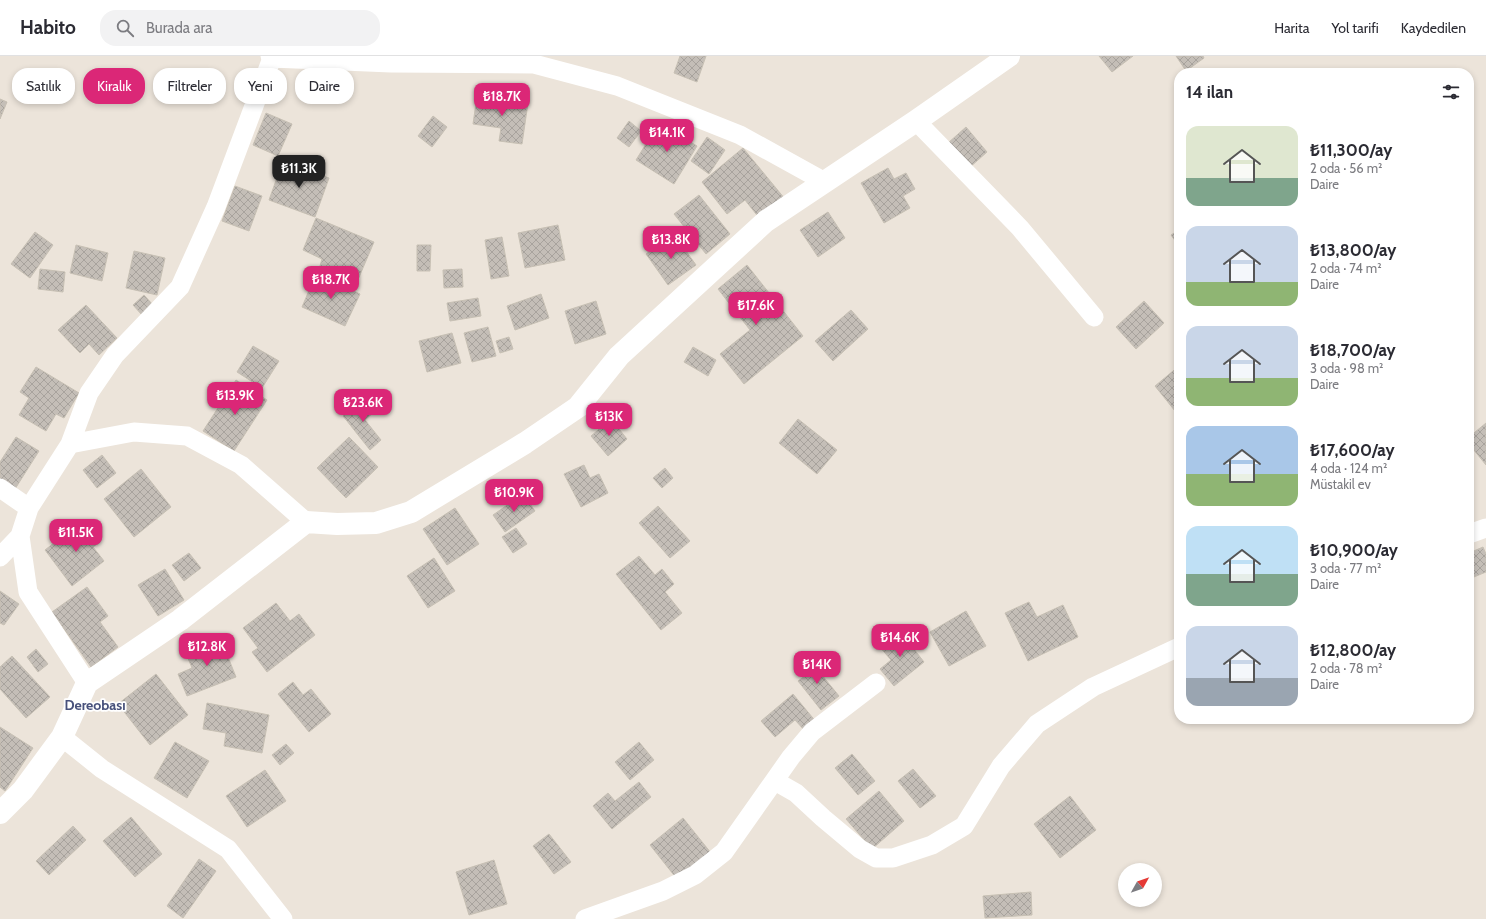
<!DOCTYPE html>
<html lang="tr">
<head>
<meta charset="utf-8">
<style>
  body { margin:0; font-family:Cabin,sans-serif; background:#f2f2f3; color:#2b2b33; height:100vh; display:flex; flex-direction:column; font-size:15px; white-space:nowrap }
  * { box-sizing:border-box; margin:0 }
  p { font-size:13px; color:#7c7c81 }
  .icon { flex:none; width:22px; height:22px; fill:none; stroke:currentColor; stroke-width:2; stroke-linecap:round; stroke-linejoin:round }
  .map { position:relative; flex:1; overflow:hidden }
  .panel { position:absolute; left:1174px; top:12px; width:300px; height:656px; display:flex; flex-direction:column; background:#fff; border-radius:16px; box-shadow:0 2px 6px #0003 }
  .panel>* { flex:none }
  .guide { position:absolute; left:12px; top:12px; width:380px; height:36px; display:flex; gap:8px }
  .needle { width:26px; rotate:50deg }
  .tools { position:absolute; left:1118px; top:807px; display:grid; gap:8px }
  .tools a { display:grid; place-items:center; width:44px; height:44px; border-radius:50%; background:#fff; box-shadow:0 2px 6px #0003; font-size:20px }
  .price { position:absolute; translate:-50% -34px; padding:0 9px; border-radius:8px; background:#db2777; color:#fff; font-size:13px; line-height:26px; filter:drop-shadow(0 1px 2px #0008) }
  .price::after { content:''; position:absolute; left:50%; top:24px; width:12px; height:9px; margin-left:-6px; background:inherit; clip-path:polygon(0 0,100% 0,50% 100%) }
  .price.on { background:#222; color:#fff }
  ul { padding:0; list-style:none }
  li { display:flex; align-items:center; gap:12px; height:100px; padding:0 12px }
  li span { display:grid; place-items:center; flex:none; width:112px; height:80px; border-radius:12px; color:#555 }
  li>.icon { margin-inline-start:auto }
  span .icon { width:48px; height:48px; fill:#fffc; stroke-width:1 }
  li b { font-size:17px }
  h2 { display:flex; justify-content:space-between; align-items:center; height:48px; padding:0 12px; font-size:17px }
  .chip { padding:0 14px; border-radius:16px; background:#fff; box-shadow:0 2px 6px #0003; font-size:14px; line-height:36px }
  .chip.on { background:#db2777; color:#fff }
  header { display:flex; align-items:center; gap:24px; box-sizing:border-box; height:56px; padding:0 20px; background:#fff; border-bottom:1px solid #e1e1e2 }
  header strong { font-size:19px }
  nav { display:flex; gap:22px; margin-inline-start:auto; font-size:14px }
  .search { width:280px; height:36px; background:#f2f2f3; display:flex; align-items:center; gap:10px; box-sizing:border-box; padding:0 14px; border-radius:16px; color:#7c7c81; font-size:15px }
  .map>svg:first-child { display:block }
  .building { fill:url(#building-cross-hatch); stroke:#c7c0b4 }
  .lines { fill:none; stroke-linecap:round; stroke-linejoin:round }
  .street { stroke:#fff; stroke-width:19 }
  .secondary { stroke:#fff; stroke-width:22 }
  .labels { text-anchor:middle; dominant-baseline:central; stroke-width:3.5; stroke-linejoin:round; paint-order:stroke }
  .quarter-label { font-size:14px; font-weight:bold; fill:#48517b; stroke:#fff }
</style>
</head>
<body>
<header>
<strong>Habito</strong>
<div class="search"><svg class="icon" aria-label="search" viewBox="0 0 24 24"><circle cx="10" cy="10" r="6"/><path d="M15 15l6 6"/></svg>Burada ara</div>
<nav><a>Harita</a><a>Yol tarifi</a><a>Kaydedilen</a></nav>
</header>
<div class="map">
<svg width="1486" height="863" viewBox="0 0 1486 863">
  <defs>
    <pattern id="building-cross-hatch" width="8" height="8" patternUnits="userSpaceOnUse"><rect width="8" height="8" fill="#c4beb7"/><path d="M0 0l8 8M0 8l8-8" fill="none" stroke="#a8a39d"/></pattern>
  </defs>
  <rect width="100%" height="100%" fill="#ece4da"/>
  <path class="building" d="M 680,0 L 706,0 L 697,26 L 674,17 Z
    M 1099,0 L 1133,0 L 1112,16 Z
    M 1176,0 L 1203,0 L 1204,2 L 1186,15 Z
    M 477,40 L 528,47 L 522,88 L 499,85 L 501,72 L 473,68 Z
    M 0,43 L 7,46 L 0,63 Z
    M 266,57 L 292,68 L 278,100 L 253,89 Z
    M 433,60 L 447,71 L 432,91 L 418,80 Z
    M 629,65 L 641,75 L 629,91 L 617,82 Z
    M 659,67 L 697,90 L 674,128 L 636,104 Z
    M 966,71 L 987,96 L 969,112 L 948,87 Z
    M 707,81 L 725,94 L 709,118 L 691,105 Z
    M 743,92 L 785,143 L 760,163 L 745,144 L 727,158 L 702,126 Z
    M 283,105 L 329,122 L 315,161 L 269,144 Z
    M 888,112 L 894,123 L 906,117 L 915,133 L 903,140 L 910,152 L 884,167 L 861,127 Z
    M 235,130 L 262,140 L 249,175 L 222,165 Z
    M 699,139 L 730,178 L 706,198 L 674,158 Z
    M 828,156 L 845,182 L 818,201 L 800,174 Z
    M 316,162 L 374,186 L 357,226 L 320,210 L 322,203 L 303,194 Z
    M 558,169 L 565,204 L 525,212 L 518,177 Z
    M 1179,174 L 1179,190 L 1171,179 Z
    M 35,176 L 53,189 L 30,222 L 11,208 Z
    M 674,178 L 696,209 L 668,229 L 646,198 Z
    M 502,181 L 509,220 L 491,223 L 485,184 Z
    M 76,189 L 108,197 L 102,225 L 70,217 Z
    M 417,189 L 431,189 L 430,215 L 417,215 Z
    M 134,195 L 165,202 L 157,239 L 126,232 Z
    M 747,209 L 803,280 L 744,328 L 720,298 L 750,274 L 718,233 Z
    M 40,213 L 65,216 L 63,236 L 38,233 Z
    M 462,213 L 463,231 L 444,232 L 443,214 Z
    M 316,218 L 360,238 L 345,270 L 302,251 Z
    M 541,238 L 549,262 L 515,274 L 507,250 Z
    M 144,239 L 153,249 L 142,259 L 133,249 Z
    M 478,242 L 481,260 L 450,265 L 447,247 Z
    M 596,245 L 606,278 L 575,288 L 565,255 Z
    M 1144,245 L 1164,267 L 1136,293 L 1116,271 Z
    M 86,249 L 117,282 L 99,299 L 89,288 L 80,297 L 58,274 Z
    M 851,254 L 868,273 L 833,305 L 815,285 Z
    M 488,271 L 496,300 L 472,306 L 464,277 Z
    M 452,277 L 461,307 L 427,316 L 419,285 Z
    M 509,281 L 513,293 L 500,297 L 496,285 Z
    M 253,290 L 279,305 L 262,332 L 237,316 Z
    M 693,291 L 716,304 L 708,320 L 684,306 Z
    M 1179,310 L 1179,360 L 1155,330 Z
    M 36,311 L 79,337 L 64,362 L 56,358 L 46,375 L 19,359 L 29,342 L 20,336 Z
    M 236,324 L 267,344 L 234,395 L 203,375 Z
    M 366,342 L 376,354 L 365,364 L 381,384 L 370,394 L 343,360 Z
    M 611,363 L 627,383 L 608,400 L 591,380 Z
    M 798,363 L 837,394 L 817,418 L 779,387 Z
    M 1486,367 L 1486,409 L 1469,388 L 1469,381 Z
    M 16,381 L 39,395 L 15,433 L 0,423 L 0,406 Z
    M 349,381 L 378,411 L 346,442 L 317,412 Z
    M 102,399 L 116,417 L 97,432 L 83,414 Z
    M 584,409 L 590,422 L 599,418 L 608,437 L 581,451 L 564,418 Z
    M 665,412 L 673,422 L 662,432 L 653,422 Z
    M 141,413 L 171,451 L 134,481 L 104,443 Z
    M 523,438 L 535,455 L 505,476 L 493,459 Z
    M 658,450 L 690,485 L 670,502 L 639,467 Z
    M 455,452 L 479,488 L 447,509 L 423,473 Z
    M 83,464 L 100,486 L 93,491 L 104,505 L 72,530 L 45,494 Z
    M 516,472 L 527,488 L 513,497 L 502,481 Z
    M 1483,491 L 1486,498 L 1486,516 L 1469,523 L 1469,497 Z
    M 189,497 L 201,512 L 184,525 L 172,509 Z
    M 639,500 L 655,519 L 662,513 L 674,528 L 665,536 L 682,557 L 661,574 L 616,518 Z
    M 434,502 L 455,535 L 428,552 L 407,520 Z
    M 165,513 L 184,544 L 158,560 L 138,529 Z
    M 87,531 L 108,560 L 100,566 L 118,591 L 91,611 L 52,556 Z
    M 0,535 L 19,548 L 4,569 L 0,567 Z
    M 1029,546 L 1037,561 L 1063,549 L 1078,581 L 1028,605 L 1005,557 Z
    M 276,547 L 290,565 L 299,558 L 315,579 L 267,616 L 252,596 L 258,592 L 243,572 Z
    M 966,555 L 986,590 L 949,610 L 930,576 Z
    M 899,574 L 924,606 L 894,630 L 880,613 L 891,604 L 879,590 Z
    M 220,581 L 236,621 L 187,640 L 178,618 L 192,612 L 185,595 Z
    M 36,593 L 48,608 L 38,616 L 27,601 Z
    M 12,600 L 50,641 L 26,662 L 0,633 L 0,611 Z
    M 808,602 L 839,640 L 821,654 L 798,625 L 805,620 L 798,610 Z
    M 156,618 L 188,659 L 150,689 L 118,648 Z
    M 293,626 L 303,639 L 311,633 L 331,658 L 309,676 L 278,638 Z
    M 793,638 L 817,667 L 806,676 L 795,664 L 775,681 L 761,665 Z
    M 207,647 L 269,659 L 262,697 L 224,690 L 226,677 L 203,673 Z
    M 0,671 L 33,692 L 5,735 L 0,731 Z
    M 175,686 L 209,705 L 187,742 L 154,722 Z
    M 639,686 L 654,704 L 630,724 L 615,706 Z
    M 286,688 L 294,697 L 280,709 L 272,699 Z
    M 852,698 L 875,725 L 858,739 L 835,712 Z
    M 913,713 L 936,740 L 920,752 L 898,725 Z
    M 265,714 L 286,745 L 247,771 L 226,740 Z
    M 639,726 L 651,741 L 612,773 L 593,750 L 608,737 L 615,745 Z
    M 879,735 L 904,765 L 872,793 L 846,763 Z
    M 1070,740 L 1096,774 L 1060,802 L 1034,768 Z
    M 131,761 L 162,798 L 135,821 L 103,785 Z
    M 683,762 L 711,797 L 677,823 L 650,789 Z
    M 73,770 L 86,784 L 49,819 L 36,805 Z
    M 549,778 L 571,806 L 554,818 L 533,790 Z
    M 199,803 L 216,815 L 183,862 L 167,850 Z
    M 494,804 L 507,848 L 469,859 L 456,816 Z
    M 1031,836 L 1032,859 L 985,862 L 983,840 Z"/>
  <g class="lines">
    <path class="street" d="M 270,0 L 272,2 L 391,7 L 534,8 L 617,30 L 740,79 L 825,126
      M 916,65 L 1020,172 L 1094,261
      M 70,388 L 134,376 L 187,380 L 241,409 L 306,466
      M 0,432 L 29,452
      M 1469,478 L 1486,472
      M 20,480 L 28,536 L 87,627
      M 0,501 L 20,480 L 29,452 L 70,388 L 89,337 L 115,299 L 180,231 L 216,151 L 272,2
      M 62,681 L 102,713 L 228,793 L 283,863
      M 775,725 L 796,737 L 823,762 L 860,793 L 876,802 L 893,802 L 932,789 L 964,770 L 1001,710 L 1037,668 L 1093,631 L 1179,591
      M 585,863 L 663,835 L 695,819 L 724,796 L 791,701 L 812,676 L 876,627"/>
    <path class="secondary" d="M 0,757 L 23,734 L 62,681 L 87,627 L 180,564 L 306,466 L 337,468 L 376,467 L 411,456 L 525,387 L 578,351 L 619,300 L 766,165 L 916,65 L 1009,0"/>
  </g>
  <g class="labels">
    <g class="quarter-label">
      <text x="95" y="649">Dereobası</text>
    </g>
  </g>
</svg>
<div class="tools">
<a><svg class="needle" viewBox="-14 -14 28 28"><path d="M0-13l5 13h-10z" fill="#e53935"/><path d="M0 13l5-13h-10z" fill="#7c7c81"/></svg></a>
</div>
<b class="price" style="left:502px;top:61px">₺18.7K</b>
<b class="price" style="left:667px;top:97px">₺14.1K</b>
<b class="price on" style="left:299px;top:133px">₺11.3K</b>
<b class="price" style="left:671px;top:204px">₺13.8K</b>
<b class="price" style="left:331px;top:244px">₺18.7K</b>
<b class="price" style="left:756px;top:270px">₺17.6K</b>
<b class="price" style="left:235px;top:360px">₺13.9K</b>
<b class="price" style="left:363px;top:367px">₺23.6K</b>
<b class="price" style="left:609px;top:381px">₺13K</b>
<b class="price" style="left:514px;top:457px">₺10.9K</b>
<b class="price" style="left:76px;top:497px">₺11.5K</b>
<b class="price" style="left:900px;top:602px">₺14.6K</b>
<b class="price" style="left:207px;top:611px">₺12.8K</b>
<b class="price" style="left:817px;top:629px">₺14K</b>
<div class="guide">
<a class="chip">Satılık</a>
<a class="chip on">Kiralık</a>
<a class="chip">Filtreler</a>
<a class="chip">Yeni</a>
<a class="chip">Daire</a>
</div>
<section class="panel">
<h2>14 ilan<svg class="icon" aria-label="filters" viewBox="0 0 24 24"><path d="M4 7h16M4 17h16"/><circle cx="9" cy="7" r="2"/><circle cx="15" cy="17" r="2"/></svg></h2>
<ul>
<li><span style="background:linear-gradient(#dfe7d0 65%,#7fa58c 0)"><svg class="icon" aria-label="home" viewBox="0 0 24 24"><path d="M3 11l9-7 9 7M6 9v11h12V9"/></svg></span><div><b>₺11,300/ay</b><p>2 oda · 56 m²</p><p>Daire</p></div></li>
<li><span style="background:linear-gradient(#c9d6e8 70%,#8fb573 0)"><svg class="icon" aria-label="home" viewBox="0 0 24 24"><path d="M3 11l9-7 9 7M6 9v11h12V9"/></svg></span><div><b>₺13,800/ay</b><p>2 oda · 74 m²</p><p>Daire</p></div></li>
<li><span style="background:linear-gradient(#c9d6e8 65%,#8fb573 0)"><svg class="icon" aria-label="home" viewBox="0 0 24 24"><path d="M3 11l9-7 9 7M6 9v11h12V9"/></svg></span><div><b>₺18,700/ay</b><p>3 oda · 98 m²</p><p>Daire</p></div></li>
<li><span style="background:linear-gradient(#a9c7e8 60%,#8fb573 0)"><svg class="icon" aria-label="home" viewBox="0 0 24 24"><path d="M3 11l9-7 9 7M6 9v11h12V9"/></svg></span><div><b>₺17,600/ay</b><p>4 oda · 124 m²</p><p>Müstakil ev</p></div></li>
<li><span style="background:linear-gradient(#bfe0f5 60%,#7fa58c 0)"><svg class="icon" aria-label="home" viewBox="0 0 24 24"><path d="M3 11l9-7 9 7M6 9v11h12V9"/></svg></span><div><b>₺10,900/ay</b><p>3 oda · 77 m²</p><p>Daire</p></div></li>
<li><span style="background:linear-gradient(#c9d6e8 65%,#9aa5b1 0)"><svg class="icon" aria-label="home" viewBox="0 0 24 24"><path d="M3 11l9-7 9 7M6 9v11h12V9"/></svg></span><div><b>₺12,800/ay</b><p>2 oda · 78 m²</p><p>Daire</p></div></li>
</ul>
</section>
</div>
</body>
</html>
